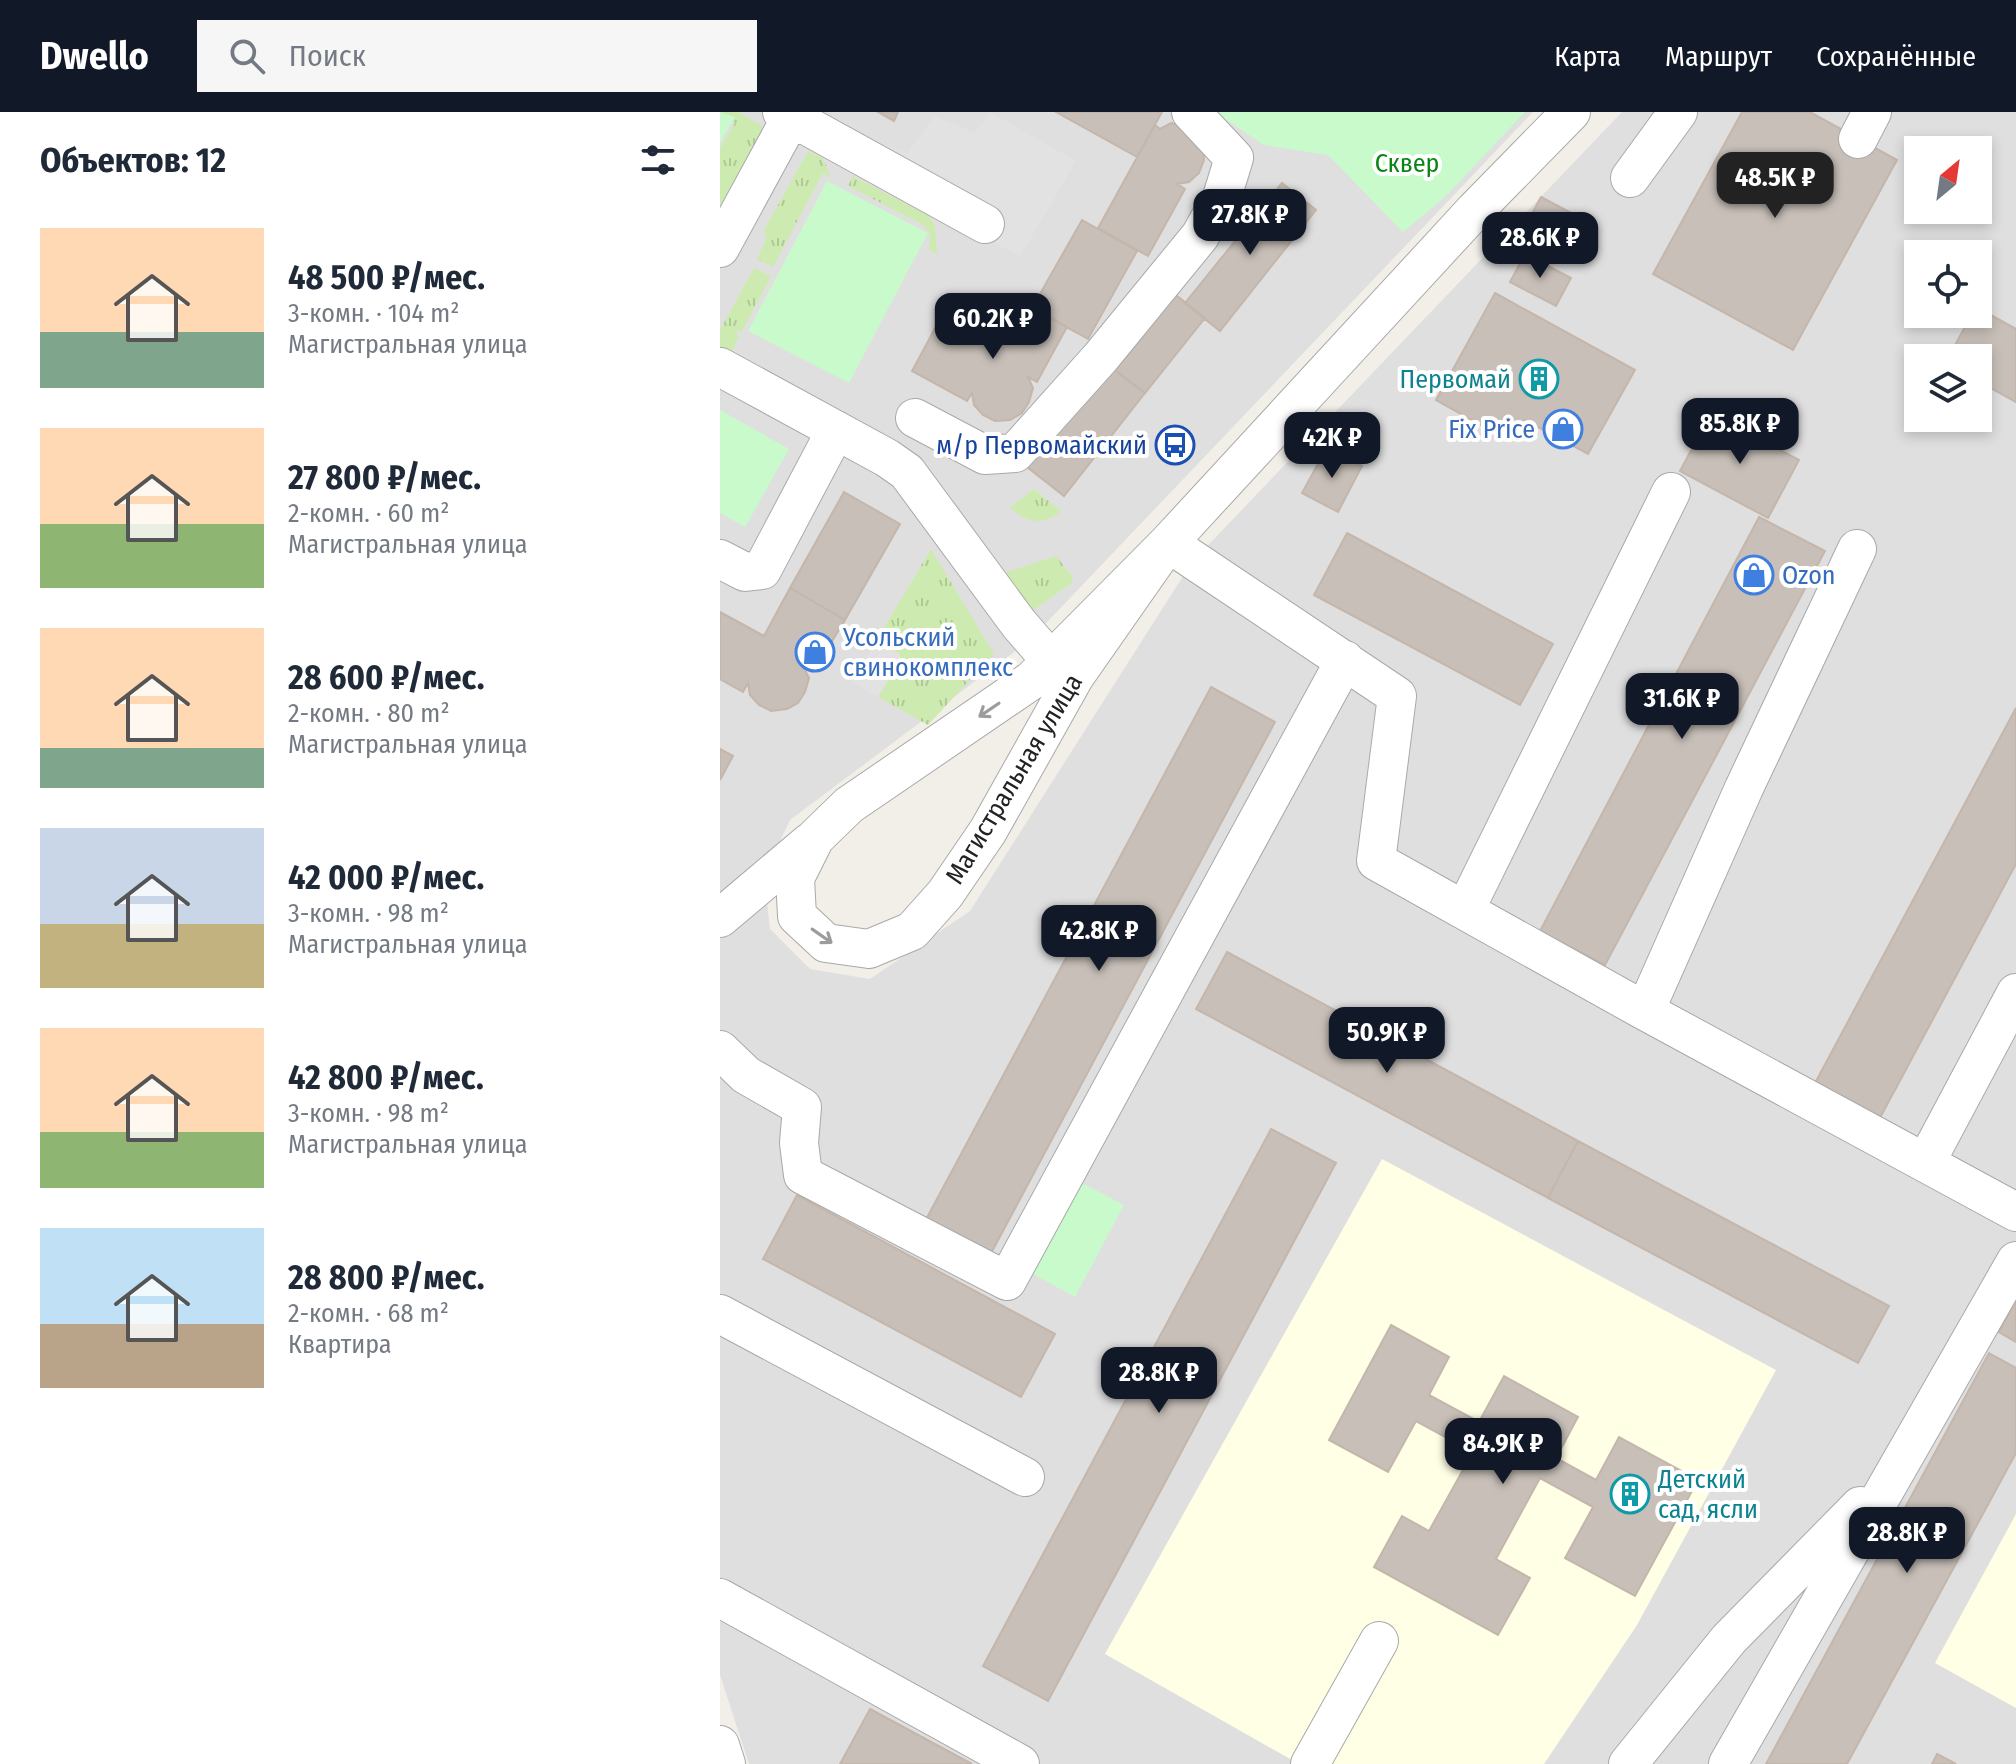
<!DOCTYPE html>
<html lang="ru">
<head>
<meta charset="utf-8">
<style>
  body { margin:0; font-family:"Fira Sans Condensed",sans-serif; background:#f6f6f7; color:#1f2937; height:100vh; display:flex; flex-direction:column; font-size:30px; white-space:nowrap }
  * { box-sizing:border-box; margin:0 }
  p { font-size:26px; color:#747a83 }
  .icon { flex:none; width:44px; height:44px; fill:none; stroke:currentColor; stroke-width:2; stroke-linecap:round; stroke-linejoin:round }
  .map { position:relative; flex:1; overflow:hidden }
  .sheet { display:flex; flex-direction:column; background:#fff; width:720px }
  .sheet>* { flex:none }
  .needle { width:52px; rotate:29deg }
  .controls { position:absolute; left:1184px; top:24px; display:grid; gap:16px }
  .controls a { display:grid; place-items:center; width:88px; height:88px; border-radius:0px; background:#fff; box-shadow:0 4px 12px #0003; font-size:40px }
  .price { position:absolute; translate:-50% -68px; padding:0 18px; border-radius:16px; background:#111827; color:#fff; font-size:26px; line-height:52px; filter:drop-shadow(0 2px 4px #0008) }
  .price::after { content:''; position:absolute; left:50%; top:48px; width:24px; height:18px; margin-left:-12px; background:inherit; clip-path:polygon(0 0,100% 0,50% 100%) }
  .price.current { background:#222; color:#fff }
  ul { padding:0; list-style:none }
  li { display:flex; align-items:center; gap:24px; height:200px; padding:0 40px }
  li span { display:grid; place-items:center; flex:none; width:224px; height:160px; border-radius:0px; color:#555 }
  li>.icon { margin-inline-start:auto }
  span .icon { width:96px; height:96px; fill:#fffc; stroke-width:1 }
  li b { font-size:34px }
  h2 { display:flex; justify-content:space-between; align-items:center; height:96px; padding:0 40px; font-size:34px }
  header { display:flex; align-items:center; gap:48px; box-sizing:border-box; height:112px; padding:0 40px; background:#111827; color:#fff }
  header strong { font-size:38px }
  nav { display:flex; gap:44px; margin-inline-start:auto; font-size:28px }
  .search { width:560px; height:72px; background:#f6f6f7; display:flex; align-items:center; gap:20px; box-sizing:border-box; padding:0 28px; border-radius:0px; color:#747a83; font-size:30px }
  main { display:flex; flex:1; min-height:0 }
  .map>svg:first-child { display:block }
  .residential { fill:#e0dfdf; fill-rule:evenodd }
  .education { fill:#ffffe5 }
  .grass { fill:url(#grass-tufts) }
  .park { fill:#c8facc }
  .parking { fill:#e2e2e2 }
  .building { fill:#c7bfb8; stroke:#c4b6ab; stroke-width:2 }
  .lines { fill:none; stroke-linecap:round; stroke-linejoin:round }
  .minor-casing { stroke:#a9a9a9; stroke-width:40 }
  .minor { stroke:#fff; stroke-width:38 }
  .oneway { stroke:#9c9c9c }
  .labels { text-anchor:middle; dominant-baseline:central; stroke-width:8; stroke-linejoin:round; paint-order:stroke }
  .park-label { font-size:26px; fill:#0c8416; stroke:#fff }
  .culture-label { font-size:26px; fill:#0d838f; stroke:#fff; text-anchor:end }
  .shop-label { font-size:26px; fill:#366cbe; stroke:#fff; text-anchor:start }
  .transit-label { font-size:26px; fill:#164399; stroke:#fff; text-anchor:end }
  .street-label { font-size:26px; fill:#222; stroke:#fff }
</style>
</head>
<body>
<header>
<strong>Dwello</strong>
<div class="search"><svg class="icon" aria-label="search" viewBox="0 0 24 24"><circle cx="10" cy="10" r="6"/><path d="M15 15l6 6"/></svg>Поиск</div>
<nav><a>Карта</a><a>Маршрут</a><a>Сохранённые</a></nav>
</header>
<main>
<section class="sheet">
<h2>Объектов: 12<svg class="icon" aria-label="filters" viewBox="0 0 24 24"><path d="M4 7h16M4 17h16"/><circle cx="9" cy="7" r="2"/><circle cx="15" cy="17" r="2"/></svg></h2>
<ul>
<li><span style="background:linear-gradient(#ffd9b3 65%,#7fa58c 0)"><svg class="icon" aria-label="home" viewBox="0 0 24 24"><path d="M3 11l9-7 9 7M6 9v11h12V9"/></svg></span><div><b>48 500 ₽/мес.</b><p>3-комн. · 104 m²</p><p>Магистральная улица</p></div></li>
<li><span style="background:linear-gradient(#ffd9b3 60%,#8fb573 0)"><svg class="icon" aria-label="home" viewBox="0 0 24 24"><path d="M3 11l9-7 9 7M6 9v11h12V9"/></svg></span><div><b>27 800 ₽/мес.</b><p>2-комн. · 60 m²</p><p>Магистральная улица</p></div></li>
<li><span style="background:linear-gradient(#ffd9b3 75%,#7fa58c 0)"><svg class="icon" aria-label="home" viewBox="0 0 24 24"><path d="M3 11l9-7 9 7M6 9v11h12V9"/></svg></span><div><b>28 600 ₽/мес.</b><p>2-комн. · 80 m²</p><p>Магистральная улица</p></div></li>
<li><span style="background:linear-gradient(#c9d6e8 60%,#c2b280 0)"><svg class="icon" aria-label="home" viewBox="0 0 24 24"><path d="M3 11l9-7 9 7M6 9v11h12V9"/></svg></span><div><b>42 000 ₽/мес.</b><p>3-комн. · 98 m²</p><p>Магистральная улица</p></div></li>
<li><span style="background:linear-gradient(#ffd9b3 65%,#8fb573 0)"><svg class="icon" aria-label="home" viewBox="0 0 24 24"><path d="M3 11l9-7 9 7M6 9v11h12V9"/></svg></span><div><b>42 800 ₽/мес.</b><p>3-комн. · 98 m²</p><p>Магистральная улица</p></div></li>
<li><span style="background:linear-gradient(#bfe0f5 60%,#b9a48a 0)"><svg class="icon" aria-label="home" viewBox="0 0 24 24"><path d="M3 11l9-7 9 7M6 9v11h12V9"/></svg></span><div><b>28 800 ₽/мес.</b><p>2-комн. · 68 m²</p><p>Квартира</p></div></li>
</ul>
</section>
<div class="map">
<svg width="1296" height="1652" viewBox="0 0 1296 1652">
  <defs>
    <pattern id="grass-tufts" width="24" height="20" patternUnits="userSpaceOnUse" patternTransform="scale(2)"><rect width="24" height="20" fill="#cdebb0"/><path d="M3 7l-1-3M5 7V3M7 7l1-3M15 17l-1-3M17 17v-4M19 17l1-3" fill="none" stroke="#b0c997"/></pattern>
  </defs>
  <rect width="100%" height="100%" fill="#f2efe9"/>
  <path class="residential" d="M 0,0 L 813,0 L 310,528 L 70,708 L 44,763 L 50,817 L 90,857 L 150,867 L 250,799 L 472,450 L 902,0 L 1296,0 L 1296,1652 L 29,1652 L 0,1563 ZM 1198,38 L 1258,38 L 1258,98 L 1198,98 ZM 1198,142 L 1258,142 L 1258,202 L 1198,202 ZM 1198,246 L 1258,246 L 1258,306 L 1198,306 Z"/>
  <path class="education" d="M 662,1047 L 1056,1258 L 917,1513 L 824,1652 L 579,1652 L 385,1542 Z
    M 1296,1402 L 1296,1596 L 1215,1551 Z"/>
  <path class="grass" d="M 0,0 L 18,0 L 41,13 L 43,21 L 0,113 L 0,36 L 15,11 Z
    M 88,39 L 103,46 L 111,67 L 103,61 L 53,155 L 37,147 L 46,126 L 44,118 Z
    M 133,64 L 209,104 L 215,114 L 217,143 L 209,137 L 210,121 L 203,113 L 128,74 Z
    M 34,156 L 51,164 L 22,220 L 18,218 L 16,222 L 19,224 L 13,238 L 19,246 L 0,241 L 0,218 Z
    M 314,377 L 341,399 C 325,414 305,411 290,395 Z
    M 211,437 L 274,542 L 208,613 L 158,585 L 180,549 L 180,542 L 156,529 Z
    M 265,441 L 271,441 L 284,461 L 336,444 L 352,464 L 352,471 L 315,497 L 305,499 Z"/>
  <path class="park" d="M 0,0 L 15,5 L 0,31 Z
    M 495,0 L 805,0 L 725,85 L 683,120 L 608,43 L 544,33 Z
    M 107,69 L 208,121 L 129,271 L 28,219 Z
    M 0,298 L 69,337 L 25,415 L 0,401 Z
    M 356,1068 L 404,1093 L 355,1185 L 308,1159 Z"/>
  <path class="parking" d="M 270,0 L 356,49 L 300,145 L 91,27 L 100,11 L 188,41 L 214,4 L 255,21 Z
    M 156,529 L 180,542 L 180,549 L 158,585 L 132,570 Z"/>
  <path class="building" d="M 158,0 L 178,0 L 174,9 Z
    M 336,0 L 442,0 L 417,45 Z
    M 1022,0 L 1090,0 L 1177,48 L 1073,238 L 933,162 Z
    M 451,11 L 465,14 L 483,33 L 484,48 L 479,61 L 469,70 L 457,72 L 465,77 L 428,144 L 378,116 L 435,13 L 440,17 Z
    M 562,71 L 596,98 L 500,219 L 465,191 Z
    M 821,85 L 855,103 L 844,123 L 810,105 Z
    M 362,108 L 417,139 L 368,227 L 312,196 Z
    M 805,142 L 851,166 L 836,194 L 790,170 Z
    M 447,176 L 485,206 L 425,281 L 387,252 Z
    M 775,181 L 915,258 L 868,342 L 805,308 L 775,321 L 716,288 Z
    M 294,186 L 347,215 L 317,270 L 308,265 L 313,276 L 309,290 L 302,301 L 290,308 L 275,309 L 263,303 L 254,293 L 252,281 L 247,289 L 192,259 L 220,207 L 267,234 Z
    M 1258,196 L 1296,217 L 1296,290 L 1258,269 L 1258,246 L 1228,246 L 1252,202 L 1258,202 Z
    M 387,252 L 425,281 L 344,384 L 307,355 Z
    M 991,301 L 1079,348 L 1048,406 L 960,359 Z
    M 607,335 L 642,354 L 618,400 L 582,381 Z
    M 124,380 L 180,412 L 125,508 L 70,476 Z
    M 1039,405 L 1105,439 L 885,853 L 820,819 Z
    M 627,421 L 833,532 L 800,593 L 594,483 Z
    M 70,476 L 125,508 L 93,560 L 84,556 L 89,566 L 85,580 L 78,591 L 67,597 L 51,599 L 39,593 L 30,583 L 28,571 L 23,580 L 0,567 L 0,500 L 44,524 Z
    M 491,575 L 555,610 L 268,1147 L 203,1113 Z
    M 1296,596 L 1296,752 L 1160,1006 L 1095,971 Z
    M 0,637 L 13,644 L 0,668 Z
    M 507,840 L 858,1029 L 828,1086 L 476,897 Z
    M 551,1017 L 616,1051 L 328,1589 L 263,1554 Z
    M 858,1029 L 1169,1194 L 1138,1251 L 828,1086 Z
    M 77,1083 L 335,1222 L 301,1285 L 43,1147 Z
    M 1296,1188 L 1296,1230 L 1279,1220 Z
    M 671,1213 L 729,1245 L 709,1283 L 759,1310 L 784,1264 L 858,1305 L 836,1346 L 876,1368 L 899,1325 L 978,1368 L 915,1484 L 845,1446 L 873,1395 L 820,1366 L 776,1447 L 810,1466 L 778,1523 L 654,1455 L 682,1404 L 709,1419 L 753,1340 L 696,1309 L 668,1360 L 609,1328 Z
    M 1269,1241 L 1296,1256 L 1296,1341 L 1127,1652 L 1046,1652 Z
    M 150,1597 L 252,1652 L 120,1652 Z
    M 1217,1642 L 1236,1652 L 1212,1652 Z"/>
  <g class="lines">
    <g class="minor-casing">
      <path id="minor" d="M 62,0 L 265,112
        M 1138,27 L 1152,0
        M 910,66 L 958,0
        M 0,136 L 74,0
        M 0,255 L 167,346 L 187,360 L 299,512 L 332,550 L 353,563
        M 195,306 L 265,343 L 295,341 L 381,245 L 480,124 L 502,85 L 514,46 L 471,0
        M 448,431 L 355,564 L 268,719 L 225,782 L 192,819 L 149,837 L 106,831 L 77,804 L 75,766 L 95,726 L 129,693 L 312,568 L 448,431 L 755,98 L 851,0
        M 448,431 L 677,584 L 656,749 L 925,899 L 1296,1100
        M 0,447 L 25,460 L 42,458 L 116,318
        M 745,798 L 951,380
        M 0,806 L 90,730
        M 925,899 L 1024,676 L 1137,437
        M 0,938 L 26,963 L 82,995 L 79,1031 L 83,1063 L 287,1169 L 625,548
        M 1206,1050 L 1296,881
        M 0,1202 L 305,1365
        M 0,1486 L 300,1652
        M 0,1633 L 6,1652
        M 590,1652 L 659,1529
        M 908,1652 L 1009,1527 L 1140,1394
        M 1008,1652 L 1296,1149"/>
    </g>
    <use href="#minor" class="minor"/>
  </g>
  <defs><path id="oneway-shaft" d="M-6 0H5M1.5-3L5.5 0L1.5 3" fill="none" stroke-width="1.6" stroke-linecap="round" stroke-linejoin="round" transform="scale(2)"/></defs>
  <g class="oneway">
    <use href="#oneway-shaft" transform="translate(269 598) rotate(146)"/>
    <use href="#oneway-shaft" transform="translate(102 824) rotate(35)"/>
  </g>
  <defs>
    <g id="building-ring" transform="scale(2)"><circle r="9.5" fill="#fff" stroke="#0f9aa8" stroke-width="1.5"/><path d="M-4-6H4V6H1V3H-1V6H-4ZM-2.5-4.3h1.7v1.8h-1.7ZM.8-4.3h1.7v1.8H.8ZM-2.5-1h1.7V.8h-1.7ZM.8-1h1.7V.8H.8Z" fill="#0f9aa8"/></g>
    <g id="shop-ring" transform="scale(2)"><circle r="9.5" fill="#fff" stroke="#3f7fe0" stroke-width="1.5"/><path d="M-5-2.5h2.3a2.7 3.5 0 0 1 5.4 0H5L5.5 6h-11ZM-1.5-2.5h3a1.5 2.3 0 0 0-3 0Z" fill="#3f7fe0"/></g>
    <g id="bus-ring" transform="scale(2)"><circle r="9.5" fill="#fff" stroke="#1a4fb4" stroke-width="1.5"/><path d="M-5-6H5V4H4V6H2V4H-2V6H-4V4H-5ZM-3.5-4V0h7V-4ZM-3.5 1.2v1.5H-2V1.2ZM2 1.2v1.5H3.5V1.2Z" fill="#1a4fb4"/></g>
  </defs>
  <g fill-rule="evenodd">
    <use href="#building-ring" x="819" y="267"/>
    <use href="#shop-ring" x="843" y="317"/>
    <use href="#bus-ring" x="455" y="333"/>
    <use href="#shop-ring" x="1034" y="463"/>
    <use href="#shop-ring" x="95" y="540"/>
    <use href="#building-ring" x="910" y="1382"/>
  </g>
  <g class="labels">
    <g class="park-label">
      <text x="687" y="51">Сквер</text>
    </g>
    <g class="culture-label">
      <text x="791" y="267">Первомай</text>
      <text x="938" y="1367" text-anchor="start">Детский<tspan x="938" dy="30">сад, ясли</tspan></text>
    </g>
    <g class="shop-label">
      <text x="815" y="317" text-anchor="end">Fix Price</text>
      <text x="1062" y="463">Ozon</text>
      <text x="123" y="525">Усольский<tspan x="123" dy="30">свинокомплекс</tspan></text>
    </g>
    <g class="transit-label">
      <text x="427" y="333">м/р Первомайский</text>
    </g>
    <g class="street-label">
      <text transform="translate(294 667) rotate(-59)">Магистральная улица</text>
    </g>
  </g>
</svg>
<div class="controls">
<a><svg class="needle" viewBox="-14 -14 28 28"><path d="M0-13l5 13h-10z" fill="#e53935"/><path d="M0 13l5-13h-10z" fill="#747a83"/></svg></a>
<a><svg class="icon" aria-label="locate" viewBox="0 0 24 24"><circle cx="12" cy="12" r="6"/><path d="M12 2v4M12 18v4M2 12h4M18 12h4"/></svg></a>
<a><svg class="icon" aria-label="layers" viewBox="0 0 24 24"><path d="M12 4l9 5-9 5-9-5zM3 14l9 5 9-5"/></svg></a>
</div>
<b class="price current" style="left:1055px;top:108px">48.5K ₽</b>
<b class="price" style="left:530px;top:145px">27.8K ₽</b>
<b class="price" style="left:820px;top:168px">28.6K ₽</b>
<b class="price" style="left:273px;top:249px">60.2K ₽</b>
<b class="price" style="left:1020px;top:354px">85.8K ₽</b>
<b class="price" style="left:612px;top:368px">42K ₽</b>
<b class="price" style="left:962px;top:629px">31.6K ₽</b>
<b class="price" style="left:379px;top:861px">42.8K ₽</b>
<b class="price" style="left:667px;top:963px">50.9K ₽</b>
<b class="price" style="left:439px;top:1303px">28.8K ₽</b>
<b class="price" style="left:783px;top:1374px">84.9K ₽</b>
<b class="price" style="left:1187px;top:1463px">28.8K ₽</b>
</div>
</main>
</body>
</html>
